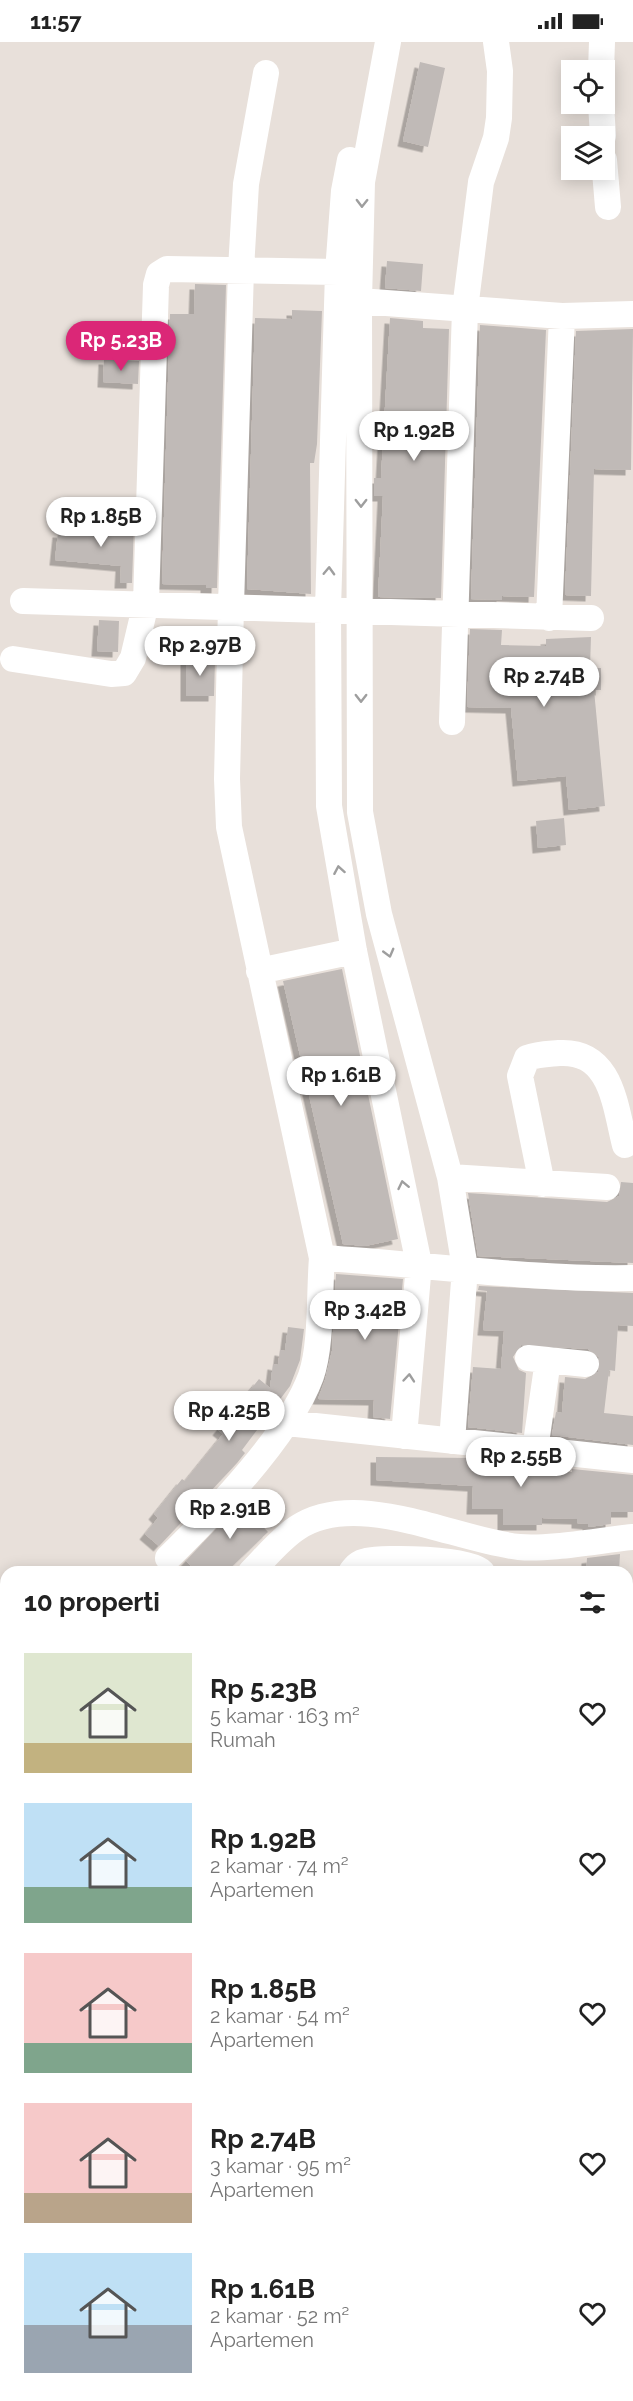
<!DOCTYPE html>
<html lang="id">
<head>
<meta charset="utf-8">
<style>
  body { margin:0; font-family:Raleway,sans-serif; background:#f6f6f6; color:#222; height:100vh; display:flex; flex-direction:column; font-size:22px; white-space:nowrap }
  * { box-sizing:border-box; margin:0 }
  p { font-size:20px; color:#767676 }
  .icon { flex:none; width:33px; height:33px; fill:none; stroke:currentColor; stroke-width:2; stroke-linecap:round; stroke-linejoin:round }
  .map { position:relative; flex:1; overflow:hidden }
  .drawer { position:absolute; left:0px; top:1524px; width:633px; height:836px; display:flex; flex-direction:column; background:#fff; border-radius:18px 18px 0 0; box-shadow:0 3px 15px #0003 }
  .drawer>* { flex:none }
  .controls { position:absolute; left:561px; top:18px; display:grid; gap:12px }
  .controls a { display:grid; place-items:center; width:54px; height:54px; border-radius:0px; background:#fff; box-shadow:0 3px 15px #0003; font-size:30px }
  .price { position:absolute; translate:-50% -51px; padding:0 14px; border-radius:21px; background:#fff; color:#222; font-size:20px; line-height:39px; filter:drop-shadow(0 2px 3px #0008) }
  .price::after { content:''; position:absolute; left:50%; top:36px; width:18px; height:14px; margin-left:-9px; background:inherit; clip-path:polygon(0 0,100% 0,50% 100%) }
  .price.active { background:#db2777; color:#fff }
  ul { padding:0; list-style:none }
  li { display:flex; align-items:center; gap:18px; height:150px; padding:0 24px }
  li span { display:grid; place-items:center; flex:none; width:168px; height:120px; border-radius:0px; color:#555 }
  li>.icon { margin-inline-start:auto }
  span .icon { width:72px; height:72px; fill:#fffc; stroke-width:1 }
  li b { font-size:26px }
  h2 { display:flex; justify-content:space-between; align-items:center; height:72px; padding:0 24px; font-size:26px }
  .status { display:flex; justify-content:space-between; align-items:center; height:42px; padding:0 30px; background:#fff; direction:ltr }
  .status svg { height:16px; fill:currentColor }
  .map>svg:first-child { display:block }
  .building { fill:#c0bab7; filter:url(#shadow) }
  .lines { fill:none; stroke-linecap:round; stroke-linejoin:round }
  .street { stroke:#fff; stroke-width:26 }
  .oneway { stroke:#9e9e9e }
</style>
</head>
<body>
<div class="status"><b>11:57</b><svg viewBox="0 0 49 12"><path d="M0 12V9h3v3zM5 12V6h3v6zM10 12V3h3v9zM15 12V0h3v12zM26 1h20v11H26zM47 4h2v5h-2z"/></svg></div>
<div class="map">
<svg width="633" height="2359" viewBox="0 0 633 2359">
  <defs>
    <filter id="shadow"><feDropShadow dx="-5.5" dy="5.5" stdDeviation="0" flood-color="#0004"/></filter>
  </defs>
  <rect width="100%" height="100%" fill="#e8e0da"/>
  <path class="building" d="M 420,20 L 445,26 L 428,105 L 403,99 Z
    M 387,219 L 423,222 L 421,249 L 385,246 Z
    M 195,242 L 226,243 L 217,546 L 206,546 L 206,543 L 162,542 L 170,272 L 194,272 Z
    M 292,268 L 322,269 L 317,402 L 314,421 L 310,421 L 311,552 L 247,547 L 255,276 L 292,277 Z
    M 390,276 L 423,279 L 423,286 L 449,287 L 441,556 L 378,555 L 383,454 L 374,454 L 374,436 L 381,436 Z
    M 480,283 L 546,288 L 534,555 L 502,554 L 502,558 L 471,557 Z
    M 633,287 L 631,428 L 594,427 L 591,554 L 565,553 L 576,289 Z
    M 104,317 L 139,319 L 138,342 L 103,340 Z
    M 103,480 L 134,481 L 132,541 L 120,541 L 121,524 L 55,518 L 58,490 L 102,494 Z
    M 99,578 L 119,579 L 118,610 L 97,609 Z
    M 470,587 L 502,588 L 501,603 L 546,604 L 546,597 L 591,595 L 590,626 L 601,626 L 601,648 L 594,648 L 605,764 L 569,768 L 566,734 L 518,739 L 511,666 L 467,665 Z
    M 186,615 L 215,617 L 214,654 L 186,654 Z
    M 564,776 L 566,803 L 538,806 L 536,779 Z
    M 342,927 L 398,1197 L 365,1204 L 343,1202 L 283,939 Z
    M 621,1140 L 633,1141 L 633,1221 L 478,1214 L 468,1151 L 607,1160 L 619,1154 Z
    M 336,1232 L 403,1237 L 390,1377 L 373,1375 L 374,1358 L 318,1357 L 325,1338 L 332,1309 Z
    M 479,1244 L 633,1251 L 633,1284 L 618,1283 L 615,1329 L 609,1328 L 604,1371 L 633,1374 L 633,1403 L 552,1393 L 556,1370 L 562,1371 L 565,1335 L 585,1337 L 598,1330 L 599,1315 L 588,1307 L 521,1303 L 513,1315 L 519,1328 L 526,1331 L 522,1391 L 468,1385 L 473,1325 L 501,1327 L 504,1289 L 483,1288 L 487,1249 L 478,1248 Z
    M 288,1285 L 304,1287 L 300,1318 L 290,1344 L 242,1408 L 245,1411 L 237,1421 L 159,1504 L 145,1492 L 158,1476 L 154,1472 L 182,1437 L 185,1439 L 223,1392 L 218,1388 L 259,1337 L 270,1346 L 273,1322 L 278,1323 L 280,1308 L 285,1309 Z
    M 376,1415 L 472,1416 L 528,1422 L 527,1429 L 572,1430 L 572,1427 L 633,1433 L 633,1470 L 611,1470 L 611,1482 L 588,1485 L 588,1482 L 577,1481 L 577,1477 L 542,1476 L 542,1483 L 503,1483 L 503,1467 L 472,1467 L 473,1444 L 376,1438 Z
    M 250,1451 L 262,1464 L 252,1473 L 268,1490 L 226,1530 L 197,1530 L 186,1519 Z
    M 620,1512 L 619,1530 L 586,1530 L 587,1516 Z"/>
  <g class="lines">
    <path class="street" d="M 388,0 L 362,140 L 359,259 L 360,770 L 379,872 L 450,1135 L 465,1226 L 452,1399
      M 601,28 L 602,0
      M 601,62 L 603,94
      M 350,118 L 344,149 L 338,230 L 328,567 L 329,764 L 354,909 L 419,1222 L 404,1394
      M 604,118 L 608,165
      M 359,259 L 562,274 L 633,272
      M 23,559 L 591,576
      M 549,576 L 562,274
      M 13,617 L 111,632 L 124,631 L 133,616 L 146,561 L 156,243 L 159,232 L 167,227 L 338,230
      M 452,680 L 465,267 L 481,140 L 496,96 L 499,76 L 500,29 L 496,0
      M 259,929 L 354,909
      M 450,1135 L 607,1145
      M 542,1142 L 520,1034 L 527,1016 C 538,1012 548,1012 559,1011 C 612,1008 615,1064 625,1103
      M 322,1216 C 426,1222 529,1238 633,1236
      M 528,1316 L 586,1322
      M 287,1381 L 633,1418
      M 535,1408 L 548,1318
      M 168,1516 C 214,1471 289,1394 311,1334 C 322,1302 319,1250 322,1216 L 229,785 L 227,737 L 231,564 L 241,227 L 246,142 L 266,31
      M 251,1530 C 265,1516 280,1497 297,1486 C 357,1446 454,1498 519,1505 C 549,1508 601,1498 633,1495
      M 351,1530 C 355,1525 359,1520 366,1519 C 385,1515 469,1516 482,1530
      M 0,1631 L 6,1631
      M 627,1807 L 633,1809
      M 0,2054 L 6,2021
      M 55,2359 L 56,2354
      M 173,2359 L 174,2354
      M 213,2359 L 215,2354
      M 327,2359 L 328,2354"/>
  </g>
  <defs><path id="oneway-chevron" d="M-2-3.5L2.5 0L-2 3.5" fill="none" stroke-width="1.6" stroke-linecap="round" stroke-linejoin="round" transform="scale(1.5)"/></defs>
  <g class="oneway">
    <use href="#oneway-chevron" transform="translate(362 161) rotate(91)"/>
    <use href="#oneway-chevron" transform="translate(361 461) rotate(90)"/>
    <use href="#oneway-chevron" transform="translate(329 529) rotate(-88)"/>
    <use href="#oneway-chevron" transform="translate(361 656) rotate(90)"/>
    <use href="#oneway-chevron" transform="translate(339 828) rotate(-100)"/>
    <use href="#oneway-chevron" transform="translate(389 911) rotate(75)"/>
    <use href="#oneway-chevron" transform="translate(403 1143) rotate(-102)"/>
    <use href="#oneway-chevron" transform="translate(409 1336) rotate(-85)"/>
  </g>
</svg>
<div class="controls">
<a><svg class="icon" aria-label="locate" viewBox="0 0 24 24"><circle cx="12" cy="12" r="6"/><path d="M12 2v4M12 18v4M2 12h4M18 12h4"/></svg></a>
<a><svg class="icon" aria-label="layers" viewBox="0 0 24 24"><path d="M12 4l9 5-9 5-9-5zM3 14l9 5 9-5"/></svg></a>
</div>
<b class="price active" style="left:121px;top:330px">Rp 5.23B</b>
<b class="price" style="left:414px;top:420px">Rp 1.92B</b>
<b class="price" style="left:101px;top:506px">Rp 1.85B</b>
<b class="price" style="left:200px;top:635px">Rp 2.97B</b>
<b class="price" style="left:544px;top:666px">Rp 2.74B</b>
<b class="price" style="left:341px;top:1065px">Rp 1.61B</b>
<b class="price" style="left:365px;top:1299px">Rp 3.42B</b>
<b class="price" style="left:229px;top:1400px">Rp 4.25B</b>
<b class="price" style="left:521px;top:1446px">Rp 2.55B</b>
<b class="price" style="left:230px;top:1498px">Rp 2.91B</b>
<section class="drawer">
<h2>10 properti<svg class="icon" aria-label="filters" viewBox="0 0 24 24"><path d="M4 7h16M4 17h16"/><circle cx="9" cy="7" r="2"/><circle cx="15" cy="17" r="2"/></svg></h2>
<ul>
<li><span style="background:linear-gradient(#dfe7d0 75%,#c2b280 0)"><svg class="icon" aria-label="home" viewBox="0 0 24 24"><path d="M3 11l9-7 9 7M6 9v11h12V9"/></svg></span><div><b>Rp 5.23B</b><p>5 kamar · 163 m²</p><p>Rumah</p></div><svg class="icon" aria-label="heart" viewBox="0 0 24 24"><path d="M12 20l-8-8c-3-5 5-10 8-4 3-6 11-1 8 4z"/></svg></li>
<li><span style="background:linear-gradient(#bfe0f5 70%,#7fa58c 0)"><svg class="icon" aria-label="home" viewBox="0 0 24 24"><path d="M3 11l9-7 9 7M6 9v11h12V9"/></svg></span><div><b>Rp 1.92B</b><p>2 kamar · 74 m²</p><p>Apartemen</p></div><svg class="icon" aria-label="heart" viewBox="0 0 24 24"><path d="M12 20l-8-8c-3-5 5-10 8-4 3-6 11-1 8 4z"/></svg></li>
<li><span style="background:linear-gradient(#f6c9c9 75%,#7fa58c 0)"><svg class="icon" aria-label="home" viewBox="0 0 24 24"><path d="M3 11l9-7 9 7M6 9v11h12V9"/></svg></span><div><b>Rp 1.85B</b><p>2 kamar · 54 m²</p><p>Apartemen</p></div><svg class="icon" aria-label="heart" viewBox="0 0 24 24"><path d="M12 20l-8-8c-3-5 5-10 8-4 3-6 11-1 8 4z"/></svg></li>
<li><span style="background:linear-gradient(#f6c9c9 75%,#b9a48a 0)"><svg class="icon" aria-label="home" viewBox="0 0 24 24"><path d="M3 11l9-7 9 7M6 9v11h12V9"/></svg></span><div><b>Rp 2.74B</b><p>3 kamar · 95 m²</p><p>Apartemen</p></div><svg class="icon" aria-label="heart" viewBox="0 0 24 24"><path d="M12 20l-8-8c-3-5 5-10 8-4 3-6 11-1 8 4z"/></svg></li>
<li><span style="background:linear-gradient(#bfe0f5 60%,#9aa5b1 0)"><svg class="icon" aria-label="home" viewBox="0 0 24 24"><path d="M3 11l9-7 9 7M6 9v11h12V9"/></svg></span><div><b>Rp 1.61B</b><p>2 kamar · 52 m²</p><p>Apartemen</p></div><svg class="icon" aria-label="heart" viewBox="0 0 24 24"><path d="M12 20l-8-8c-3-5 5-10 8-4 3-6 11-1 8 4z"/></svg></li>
</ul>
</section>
</div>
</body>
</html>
